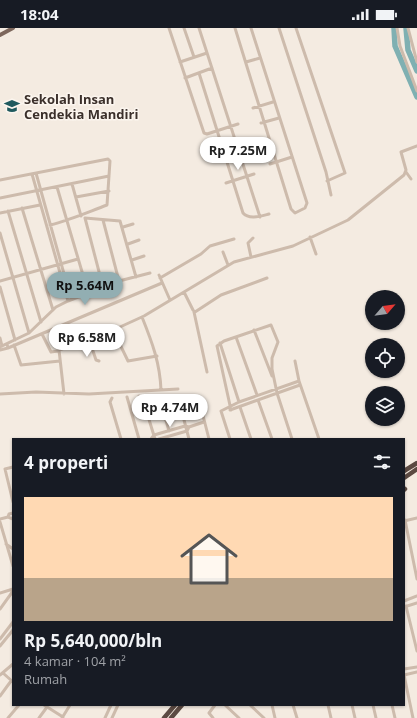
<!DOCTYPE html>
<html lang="id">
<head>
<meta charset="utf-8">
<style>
  body { margin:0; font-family:"Open Sans",sans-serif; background:#20242c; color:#f1f3f6; height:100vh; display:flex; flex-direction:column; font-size:15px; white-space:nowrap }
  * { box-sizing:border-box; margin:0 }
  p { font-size:13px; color:#9ea1a6 }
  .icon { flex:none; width:22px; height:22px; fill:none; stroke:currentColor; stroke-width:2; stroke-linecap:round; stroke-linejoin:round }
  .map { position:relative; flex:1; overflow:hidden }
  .panel { position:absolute; left:12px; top:410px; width:393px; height:268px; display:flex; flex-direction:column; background:#171b24; border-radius:0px; box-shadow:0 1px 3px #0004 }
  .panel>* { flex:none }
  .needle { width:26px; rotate:62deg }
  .controls { position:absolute; left:365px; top:262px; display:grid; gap:8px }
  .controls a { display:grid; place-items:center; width:40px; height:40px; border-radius:50%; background:#171b24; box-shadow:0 1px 3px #0004; font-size:20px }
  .price { position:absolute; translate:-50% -34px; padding:0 9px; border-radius:14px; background:#fff; color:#222; font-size:13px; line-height:26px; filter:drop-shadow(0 1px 2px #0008) }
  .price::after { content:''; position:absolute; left:50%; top:24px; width:12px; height:9px; margin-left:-6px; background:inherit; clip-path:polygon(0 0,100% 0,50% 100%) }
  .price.active { background:#92aeb2; color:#111 }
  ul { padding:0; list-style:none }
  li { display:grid; align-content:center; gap:8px; height:212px; padding:0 12px }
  li span { display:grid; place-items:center; height:124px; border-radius:0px; color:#555 }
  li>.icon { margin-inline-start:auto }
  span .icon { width:72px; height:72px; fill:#fffc; stroke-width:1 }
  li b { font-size:17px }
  h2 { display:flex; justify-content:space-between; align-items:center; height:48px; padding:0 12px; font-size:17px }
  .status { display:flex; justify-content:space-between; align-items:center; height:28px; padding:0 20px; background:#171b24; direction:ltr }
  .status svg { height:11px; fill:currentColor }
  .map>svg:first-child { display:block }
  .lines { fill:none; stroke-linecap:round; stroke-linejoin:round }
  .river { stroke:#7fb0b2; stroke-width:5.5 }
  .minor { stroke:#cdbbac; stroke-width:3 }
  .major { stroke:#7d675c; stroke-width:4 }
  .highway { stroke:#5c4a42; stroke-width:4.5 }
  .labels { text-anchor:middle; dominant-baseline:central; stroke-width:3; stroke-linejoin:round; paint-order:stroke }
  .poi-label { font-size:13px; font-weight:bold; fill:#3b302b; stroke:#fbf5ee; text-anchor:start }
</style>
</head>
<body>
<div class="status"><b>18:04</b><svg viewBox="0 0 49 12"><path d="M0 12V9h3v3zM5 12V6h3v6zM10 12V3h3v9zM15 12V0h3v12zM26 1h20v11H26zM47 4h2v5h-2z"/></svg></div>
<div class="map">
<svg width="417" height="690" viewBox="0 0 417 690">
  <rect width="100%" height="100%" fill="#f4ebe1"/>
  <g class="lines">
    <path class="river" d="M 394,0 L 395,18 L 417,69
      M 406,0 L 408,22 L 417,43"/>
    <path class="minor" d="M 169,0 L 204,105 L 207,106 L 238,96
      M 184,0 L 194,29
      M 199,0 L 260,189
      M 235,0 L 291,181 L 295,185 L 305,180 L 307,175 L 251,0
      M 279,0 L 326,144 L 331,167
      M 296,0 L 345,145 L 327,153
      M 397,0 L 400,18 L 417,63
      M 408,0 L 417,34
      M 180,34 L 207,25
      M 246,34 L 260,30
      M 199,45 L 243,185 C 249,192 261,188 269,186
      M 185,50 L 212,40
      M 253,80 L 273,74
      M 261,95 L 279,90
      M 270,136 L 292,129
      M 406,144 L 411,151
      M 36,145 L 71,271
      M 32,146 L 68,273
      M 0,152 L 108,131 L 110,133 L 107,177 C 88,184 70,192 50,197
      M 226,155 L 254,146
      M 72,156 L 81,188
      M 57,159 L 88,264
      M 76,169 L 109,163
      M 0,170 L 109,148
      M 22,180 L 53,282
      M 8,183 L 41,294
      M 0,185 L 40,177
      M 103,192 L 119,253
      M 123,199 L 133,196
      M 0,205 L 29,305
      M 310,209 L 316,226
      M 128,216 L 139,212
      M 223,224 L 228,237
      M 251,229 L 248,215 L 253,210
      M 132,232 L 144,228
      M 159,247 L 170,272
      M 160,250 L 201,226 L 210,218 L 234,211
      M 0,253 L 78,231
      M 0,259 L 15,312
      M 103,259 L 85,190 L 120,193 L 136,249
      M 184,264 L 193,282 L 195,284 L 221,267 L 267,250
      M 194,284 L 207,344
      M 142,289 C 152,314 160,335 161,362
      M 113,302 L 128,333 L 157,328
      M 254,302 L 272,348
      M 42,306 L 51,324 L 58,323
      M 236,309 L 257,367
      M 0,310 L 2,318
      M 89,311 L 96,332 L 99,333
      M 220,315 L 239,374
      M 7,316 L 8,320 L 162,255
      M 14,317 L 21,337 L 60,333
      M 0,319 L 29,305 L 56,279 L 68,273 L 119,253 L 150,245
      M 0,322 L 8,320
      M 295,333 L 299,353 L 319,411
      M 0,366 L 36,364 L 89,366 L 178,361
      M 64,366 L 59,322 L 109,304 L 144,288 L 234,234 L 293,218 L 348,192 L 404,147 L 406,142 L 401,124 L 417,118
      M 139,368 L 143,372 L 155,411
      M 127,369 L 139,411
      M 112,370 L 110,374 L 121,411
      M 160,371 L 169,403
      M 199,372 L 209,411
      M 258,372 L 272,411
      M 179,373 L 189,411
      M 240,379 L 251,411
      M 230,382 L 300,357
      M 231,382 L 217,318 L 224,313 L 271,297 L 278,314 L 272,330 L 272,341 L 277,365 L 292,411
      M 151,411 L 154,407 L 185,398 L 189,399
      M 159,411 L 187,403 L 189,399 L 204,394
      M 230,411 L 221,383 L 239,374 L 299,353
      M 13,439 L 5,441 L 13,474
      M 13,485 L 9,486 L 8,489 L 13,491
      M 0,491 L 8,489
      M 405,492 L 417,551
      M 404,493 L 417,490
      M 0,494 L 13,538
      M 6,516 L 13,521
      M 0,565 L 13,561
      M 404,573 L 417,568
      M 406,578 L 417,623
      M 404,579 L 417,575
      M 0,581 L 13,563
      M 0,611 L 13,594
      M 0,618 L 13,602
      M 404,641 L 417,639
      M 3,645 L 13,654
      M 0,647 L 13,636
      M 404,647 L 413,690
      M 404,647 L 417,644
      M 0,668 L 11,653
      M 44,677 L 63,689
      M 225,677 L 239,690
      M 250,677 L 264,690
      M 272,677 L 275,690
      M 293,677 L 297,690
      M 328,677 L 331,690
      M 352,677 L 355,690
      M 373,677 L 376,690
      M 392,677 L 395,690
      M 8,690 L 19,677
      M 39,690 L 47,679
      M 62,690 L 70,677
      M 105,690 L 111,677
      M 112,690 L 118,677
      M 213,690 L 209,685 L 215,677"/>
    <path class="major" d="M 0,7 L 13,0"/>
    <path class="highway" d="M 404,443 L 417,435
      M 404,450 L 417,441
      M 404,462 L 405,461
      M 164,690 L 175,677
      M 171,690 L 182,677"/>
  </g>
  <defs>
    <g id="school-bare" transform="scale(1.2)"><path d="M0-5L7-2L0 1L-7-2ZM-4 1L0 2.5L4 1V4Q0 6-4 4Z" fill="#1f5a5e" stroke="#fbf5ee" stroke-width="2.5" paint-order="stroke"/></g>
  </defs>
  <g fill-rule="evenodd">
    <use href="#school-bare" x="12" y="78"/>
  </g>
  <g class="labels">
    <g class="poi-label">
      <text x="24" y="71">Sekolah Insan<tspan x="24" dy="15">Cendekia Mandiri</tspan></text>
    </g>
  </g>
</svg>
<div class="controls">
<a><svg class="needle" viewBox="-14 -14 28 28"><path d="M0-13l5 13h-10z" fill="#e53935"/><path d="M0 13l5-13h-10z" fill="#9ea1a6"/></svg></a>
<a><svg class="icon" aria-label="locate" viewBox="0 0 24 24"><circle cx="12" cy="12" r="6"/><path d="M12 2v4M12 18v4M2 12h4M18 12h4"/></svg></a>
<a><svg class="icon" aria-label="layers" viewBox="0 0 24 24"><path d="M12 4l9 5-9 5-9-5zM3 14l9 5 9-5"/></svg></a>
</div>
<b class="price" style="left:238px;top:143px">Rp 7.25M</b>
<b class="price active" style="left:85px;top:278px">Rp 5.64M</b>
<b class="price" style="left:87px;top:330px">Rp 6.58M</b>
<b class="price" style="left:170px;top:400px">Rp 4.74M</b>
<section class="panel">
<h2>4 properti<svg class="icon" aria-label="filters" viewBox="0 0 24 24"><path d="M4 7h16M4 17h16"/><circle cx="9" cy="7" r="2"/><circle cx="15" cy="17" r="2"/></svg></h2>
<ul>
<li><span style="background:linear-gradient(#ffd9b3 65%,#b9a48a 0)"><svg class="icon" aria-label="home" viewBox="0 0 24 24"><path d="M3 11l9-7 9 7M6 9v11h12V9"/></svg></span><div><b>Rp 5,640,000/bln</b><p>4 kamar · 104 m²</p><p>Rumah</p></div></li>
</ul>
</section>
</div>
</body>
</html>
